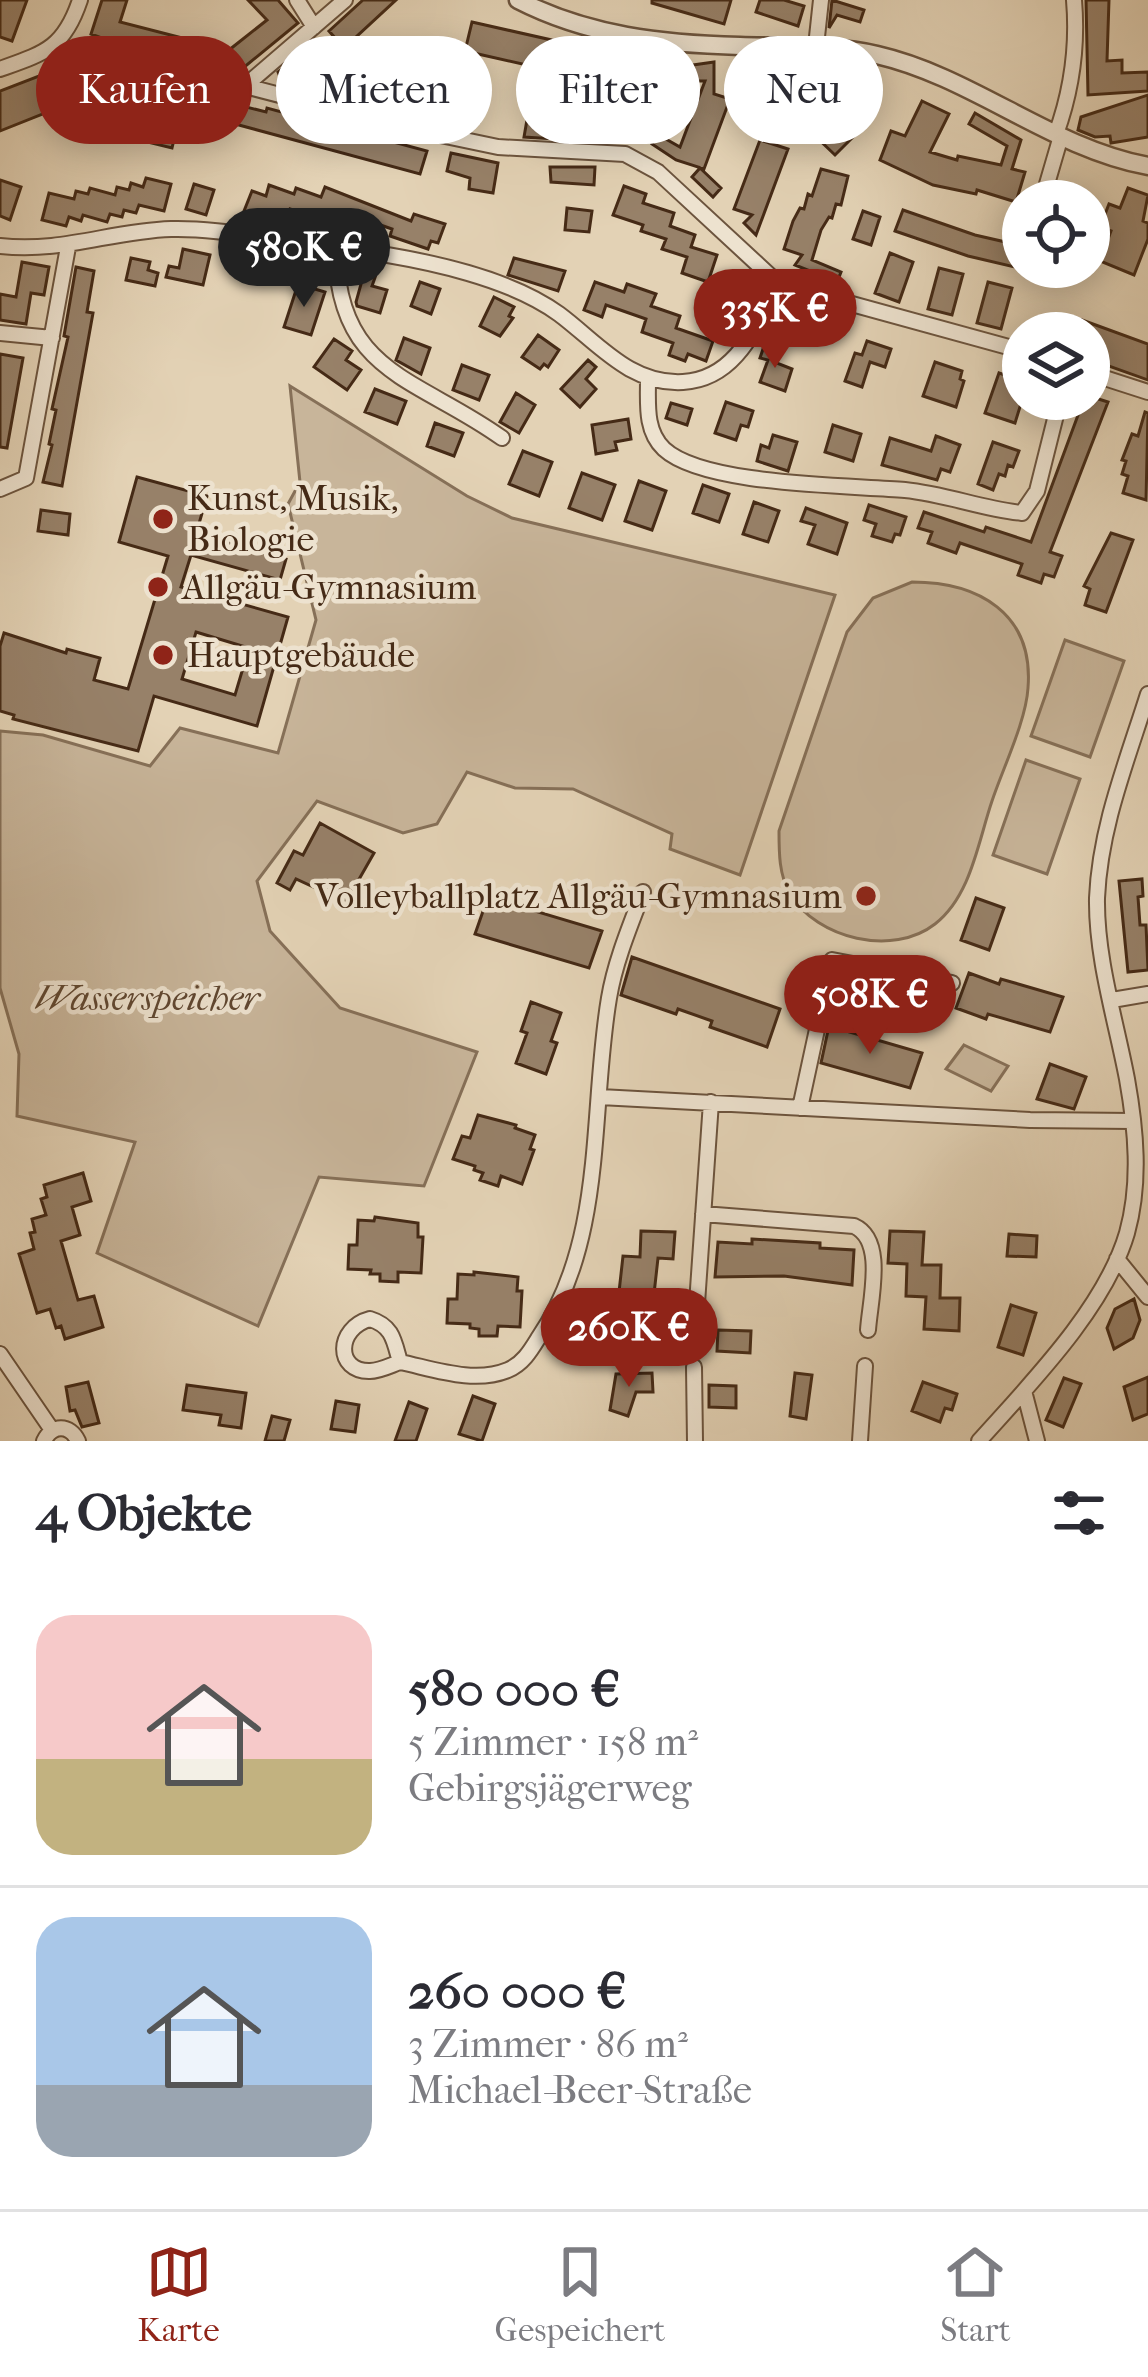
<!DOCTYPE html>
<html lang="de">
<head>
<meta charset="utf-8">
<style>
  body { margin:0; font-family:"IM FELL French Canon",serif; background:#f7f7f7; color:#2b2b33; height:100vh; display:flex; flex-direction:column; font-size:45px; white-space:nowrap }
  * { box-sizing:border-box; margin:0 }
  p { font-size:39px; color:#7c7c81 }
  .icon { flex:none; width:66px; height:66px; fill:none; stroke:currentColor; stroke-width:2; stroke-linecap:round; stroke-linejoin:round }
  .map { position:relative; height:1441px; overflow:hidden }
  .sheet { display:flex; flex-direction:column; background:#fff; flex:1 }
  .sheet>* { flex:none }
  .guide { position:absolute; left:36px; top:36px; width:1077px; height:108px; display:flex; gap:24px }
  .tools { position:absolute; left:1002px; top:180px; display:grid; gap:24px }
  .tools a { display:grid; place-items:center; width:108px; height:108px; border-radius:50%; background:#fff; box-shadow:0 6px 30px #0003; font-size:60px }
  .price { position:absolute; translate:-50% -102px; padding:0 27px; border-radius:42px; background:#8f2418; color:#fff; font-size:39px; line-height:78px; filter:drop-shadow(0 3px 6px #0008) }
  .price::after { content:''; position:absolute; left:50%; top:72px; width:36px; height:27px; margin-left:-18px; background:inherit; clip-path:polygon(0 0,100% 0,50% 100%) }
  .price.selected { background:#222; color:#fff }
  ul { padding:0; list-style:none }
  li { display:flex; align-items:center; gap:36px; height:300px; padding:0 36px }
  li+li { border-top:3px solid #e1e1e2 }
  li span { display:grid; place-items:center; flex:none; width:336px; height:240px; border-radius:36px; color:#555 }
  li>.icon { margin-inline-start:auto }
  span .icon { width:144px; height:144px; fill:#fffc; stroke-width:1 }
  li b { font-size:51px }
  h2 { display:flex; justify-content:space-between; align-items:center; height:144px; padding:0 36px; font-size:51px }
  .tag { padding:0 42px; border-radius:54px; background:#fff; box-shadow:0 6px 30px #0003; font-size:42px; line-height:108px }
  .tag.selected { background:#8f2418; color:#fff }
  .tabs { display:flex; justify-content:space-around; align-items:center; height:168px; border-top:3px solid #e1e1e2; background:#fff; font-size:33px; color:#7c7c81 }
  .tabs a { display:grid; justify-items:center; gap:6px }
  .tabs .selected { color:#8f2418 }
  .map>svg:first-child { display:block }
  .green { fill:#c8b59a; stroke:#867058; stroke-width:3 }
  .building { fill:#978169; stroke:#452a16; stroke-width:3; fill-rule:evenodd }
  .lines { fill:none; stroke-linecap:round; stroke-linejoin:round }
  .minor-casing { stroke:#6c543e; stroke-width:18 }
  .tertiary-casing { stroke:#6c543e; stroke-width:21 }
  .minor { stroke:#ede2cf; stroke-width:14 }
  .tertiary { stroke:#ede2cf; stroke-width:16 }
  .poi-dot { fill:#8f2418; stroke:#ede2cf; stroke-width:4.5 }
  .labels { text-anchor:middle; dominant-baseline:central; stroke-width:9; stroke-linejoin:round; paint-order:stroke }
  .poi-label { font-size:36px; fill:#452a16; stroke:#ede2cf; text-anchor:start }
  .park-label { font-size:36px; font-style:italic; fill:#5f4630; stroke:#ede2cf }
</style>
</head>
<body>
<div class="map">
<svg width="1148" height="1441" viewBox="0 0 1148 1441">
  <rect width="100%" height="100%" fill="#e3d2b5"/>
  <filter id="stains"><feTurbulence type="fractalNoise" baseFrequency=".00167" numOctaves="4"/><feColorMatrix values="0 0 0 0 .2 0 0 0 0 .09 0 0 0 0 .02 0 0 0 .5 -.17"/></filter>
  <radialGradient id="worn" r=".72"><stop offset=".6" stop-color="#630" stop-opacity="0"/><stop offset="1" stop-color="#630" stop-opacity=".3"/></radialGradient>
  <path class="green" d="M 290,386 L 467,496 L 512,518 L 835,595 L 740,875 L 670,849 L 672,834 L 573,789 L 515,788 L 467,772 L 437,824 L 403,833 L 317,801 L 257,881 L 270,931 L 340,1008 L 477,1052 L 424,1186 L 319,1177 L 258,1326 L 97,1253 L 135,1142 L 17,1116 L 19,1054 L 0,988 L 0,731 L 43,735 L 150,766 L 180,728 L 278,753 L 316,620 L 288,504 L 300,482 Z
    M 912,582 C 978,582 1034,613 1028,688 C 1026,721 1003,768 992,801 C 978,842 971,896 935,924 C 893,957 817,939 790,894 C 779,875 779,853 779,831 L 847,632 L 873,598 Z
    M 1065,640 L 1124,661 L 1090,757 L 1031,736 Z
    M 1026,760 L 1080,779 L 1047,874 L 993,855 Z
    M 964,1045 L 1008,1066 L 991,1091 L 946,1069 Z"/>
  <path class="building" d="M 0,0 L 27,0 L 12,41 L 0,37 Z
    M 102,0 L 127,0 L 120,22 L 229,50 L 267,20 L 248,0 L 278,0 L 298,23 L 237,73 L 128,48 L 91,34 Z
    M 363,0 L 396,0 L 344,48 L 329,31 Z
    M 652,0 L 731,0 L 724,24 L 652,3 Z
    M 760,0 L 784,0 L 804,6 L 798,26 L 756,12 Z
    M 832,0 L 864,10 L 860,22 L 837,15 L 829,28 Z
    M 1086,0 L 1109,0 L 1107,61 L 1122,60 L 1122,73 L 1148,72 L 1148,91 L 1088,95 Z
    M 472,22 L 556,41 L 549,70 L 465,51 Z
    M 409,44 L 430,48 L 424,86 L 402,82 Z
    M 311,46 L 323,62 L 311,71 L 319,74 L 317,84 L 424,109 L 422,120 L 283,84 L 278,72 Z
    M 583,53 L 602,57 L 598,82 L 582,79 Z
    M 714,62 L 714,94 L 730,99 L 704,169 L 676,160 L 652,144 L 657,134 L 680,147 L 705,81 L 693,81 L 693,77 L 671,79 L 665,69 Z
    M 752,63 L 823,64 L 823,84 L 813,84 L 812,99 L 751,98 Z
    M 70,64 L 152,90 L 153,83 L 266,112 L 267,108 L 427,151 L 420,174 L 202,115 L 198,128 L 178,123 L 172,148 L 139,140 L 144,123 L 75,101 L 0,131 L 0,91 Z
    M 455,84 L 485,89 L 479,122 L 449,116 Z
    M 626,89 L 655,98 L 649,127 L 621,119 Z
    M 1148,95 L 1148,137 L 1111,143 L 1110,136 L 1095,137 L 1078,130 L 1081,117 Z
    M 922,101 L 949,114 L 930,152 L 957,160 L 958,156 L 1001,165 L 1007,146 L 969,124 L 975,113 L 1021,140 L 1012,169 L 1025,172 L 1016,202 L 977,190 L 976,194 L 933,185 L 880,160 L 891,131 L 905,136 Z
    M 840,103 L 864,126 L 835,155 L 811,132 Z
    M 528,114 L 558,118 L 555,139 L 524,137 Z
    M 580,114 L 598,115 L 597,140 L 578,139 Z
    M 760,140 L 788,149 L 756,235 L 744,223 L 752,215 L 734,209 Z
    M 451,153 L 498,163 L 493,193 L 469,189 L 470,178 L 447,171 Z
    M 550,167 L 595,167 L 594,185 L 551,182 Z
    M 700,168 L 721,188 L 713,197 L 692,177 Z
    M 821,169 L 848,176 L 841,205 L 836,204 L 832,218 L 829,217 L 821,230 L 812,260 L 841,272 L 837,282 L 795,265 L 802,255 L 784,249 L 793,221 L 800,208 L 804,209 L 808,194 L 812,196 Z
    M 146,178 L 171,184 L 164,211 L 139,205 L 136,213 L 124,210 L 122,217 L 110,214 L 107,222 L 83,215 L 81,221 L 69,217 L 66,226 L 42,220 L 49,193 L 74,199 L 76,191 L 88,194 L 90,188 L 115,195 L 117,187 L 129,190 L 131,183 L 143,187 Z
    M 0,180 L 21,187 L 10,220 L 0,216 Z
    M 194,184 L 214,190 L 206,215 L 186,209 Z
    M 269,185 L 294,194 L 296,188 L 321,197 L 325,187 L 411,221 L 414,214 L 445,224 L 438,243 L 431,241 L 428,249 L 390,236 L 392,229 L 369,221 L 364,235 L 290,209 L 286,219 L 261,210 L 259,216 L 244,211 L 252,191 L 266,196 Z
    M 624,186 L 646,194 L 643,203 L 674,213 L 670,226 L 695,235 L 691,247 L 717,255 L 708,282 L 682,273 L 687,257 L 662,249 L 666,239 L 641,231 L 643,225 L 613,215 Z
    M 1128,188 L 1148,195 L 1143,221 L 1148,223 L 1148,239 L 1134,275 L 1100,261 L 1111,231 L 1100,227 L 1109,204 L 1120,208 Z
    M 567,208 L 592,211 L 589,232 L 565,230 Z
    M 903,210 L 975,235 L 1023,246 L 1023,269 L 968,256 L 895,231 Z
    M 863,211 L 880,217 L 871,245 L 853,239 Z
    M 183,249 L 210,255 L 203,285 L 166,277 L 169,266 L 179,268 Z
    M 890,253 L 913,262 L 899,302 L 875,293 Z
    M 131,258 L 150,262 L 148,270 L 158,273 L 155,286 L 126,280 Z
    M 514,258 L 565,271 L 558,291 L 508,275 Z
    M 22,262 L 49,267 L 44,295 L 31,293 L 26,324 L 0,320 L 0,294 L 16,297 Z
    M 366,266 L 378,269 L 372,286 L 387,290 L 380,313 L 357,306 L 356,302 Z
    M 76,267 L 94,271 L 87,312 L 93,313 L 62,486 L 43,482 L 52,445 L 49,444 L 56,410 L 52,409 L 68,337 L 64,336 Z
    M 939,268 L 963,274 L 952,315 L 928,309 Z
    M 718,275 L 739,282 L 730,310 L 714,304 L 717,296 L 711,294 Z
    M 420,282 L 440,289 L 431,314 L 411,306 Z
    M 595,282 L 624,292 L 627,284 L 656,294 L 651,306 L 680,316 L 676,328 L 713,341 L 706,361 L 688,354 L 685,361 L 669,355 L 673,343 L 642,332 L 646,319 L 606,305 L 602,317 L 584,310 Z
    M 988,282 L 1012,288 L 1001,329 L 977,323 Z
    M 298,284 L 325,292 L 311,335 L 284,327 Z
    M 494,297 L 514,307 L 509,316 L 513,318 L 500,336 L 480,326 Z
    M 1082,320 L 1148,344 L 1148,380 L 1089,359 L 1089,333 L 1077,333 Z
    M 538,335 L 559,350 L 548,367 L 544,364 L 540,369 L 522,357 Z
    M 404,338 L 430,348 L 421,374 L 396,360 Z
    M 334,339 L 352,351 L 346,360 L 361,370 L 347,390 L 314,367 Z
    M 867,341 L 891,349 L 885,367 L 870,362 L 862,387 L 845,381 L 855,353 L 862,355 Z
    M 764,346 L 778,351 L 774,362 L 792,369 L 785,391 L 760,382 L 768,360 L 760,358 Z
    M 0,354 L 23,358 L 7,448 L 0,447 Z
    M 588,360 L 596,367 L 586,379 L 596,389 L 580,407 L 561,389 Z
    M 935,362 L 962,371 L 960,379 L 964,381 L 956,407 L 923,396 Z
    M 462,365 L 489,375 L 479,400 L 453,390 Z
    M 999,373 L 1023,381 L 1023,397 L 1015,423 L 985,413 Z
    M 375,389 L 406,401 L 397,424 L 365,412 Z
    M 516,393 L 535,405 L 519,433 L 500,422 Z
    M 1089,396 L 1108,402 L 1050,552 L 1062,556 L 1054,577 L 1044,574 L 1041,583 L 1018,575 L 1022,564 L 960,543 L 956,553 L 928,543 L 932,532 L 918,528 L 924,512 L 984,532 L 986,527 L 1031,542 L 1084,399 Z
    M 726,402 L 753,411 L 748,427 L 741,425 L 736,440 L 715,433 Z
    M 671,403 L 692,409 L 687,425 L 666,418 Z
    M 1145,412 L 1148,413 L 1146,500 L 1123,493 L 1128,476 L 1122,474 L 1126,461 L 1122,460 L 1132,434 L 1138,436 Z
    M 628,419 L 631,439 L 615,442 L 617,450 L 596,454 L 592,425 Z
    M 435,423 L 463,433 L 454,456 L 427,446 Z
    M 833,425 L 861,434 L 853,461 L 825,452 Z
    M 773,435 L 797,442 L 788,471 L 757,461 L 761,445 L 769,448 Z
    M 936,436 L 960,445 L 950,472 L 941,469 L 937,480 L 882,465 L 890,438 L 931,451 Z
    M 993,442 L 1019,451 L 1013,467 L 1008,465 L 1005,476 L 999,474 L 993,490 L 978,484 Z
    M 523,451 L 552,462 L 539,496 L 509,484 Z
    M 582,473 L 615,485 L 602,520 L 569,508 Z
    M 137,477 L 207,496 L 196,534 L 286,559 L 280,580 L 191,555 L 181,587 L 288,617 L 257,726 L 154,696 L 138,751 L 13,719 L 14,715 L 0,711 L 0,646 L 4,633 L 66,653 L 67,649 L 100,658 L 94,680 L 128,689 L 168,556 L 119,542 ZM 196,632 L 249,648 L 235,695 L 182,679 Z
    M 639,481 L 666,491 L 652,530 L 625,521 Z
    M 703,485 L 729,494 L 719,522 L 693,513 Z
    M 754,502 L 779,511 L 768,542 L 743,534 Z
    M 869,505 L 906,517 L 900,535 L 895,534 L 892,542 L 872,536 L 876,524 L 864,520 Z
    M 806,508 L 847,523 L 837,554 L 808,544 L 815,525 L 801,521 Z
    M 41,510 L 70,514 L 68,535 L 38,531 Z
    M 1111,533 L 1133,540 L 1106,612 L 1085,605 L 1090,589 L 1084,586 Z
    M 320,823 L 374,853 L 346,902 L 296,879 L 290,890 L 277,883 L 294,851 L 303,855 Z
    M 1142,879 L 1143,896 L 1138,897 L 1140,925 L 1146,925 L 1148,970 L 1128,972 L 1119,881 Z
    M 488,897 L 602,931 L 589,968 L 475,934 Z
    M 976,898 L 1004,908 L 989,950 L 961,940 Z
    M 632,957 L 780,1009 L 767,1047 L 710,1027 L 712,1021 L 678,1009 L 676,1014 L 621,995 Z
    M 969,973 L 999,984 L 1001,979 L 1063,997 L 1050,1032 L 988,1014 L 986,1019 L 956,1008 Z
    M 531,1002 L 561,1013 L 551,1041 L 557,1043 L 546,1074 L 516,1063 L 527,1033 L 521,1031 Z
    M 829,1026 L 922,1053 L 910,1088 L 821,1063 Z
    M 1050,1064 L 1086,1077 L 1074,1109 L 1037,1099 Z
    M 478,1115 L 516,1125 L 515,1128 L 535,1135 L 530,1149 L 534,1150 L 522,1184 L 501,1176 L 498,1186 L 480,1180 L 483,1173 L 474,1170 L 475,1166 L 453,1159 L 462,1136 L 470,1138 Z
    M 83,1173 L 91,1201 L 72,1207 L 80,1235 L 61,1241 L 78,1300 L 94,1296 L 103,1327 L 65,1339 L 61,1326 L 56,1328 L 50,1309 L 37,1313 L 19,1254 L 34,1249 L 30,1233 L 35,1232 L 32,1219 L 46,1215 L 41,1199 L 47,1197 L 44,1185 Z
    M 375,1217 L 418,1223 L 418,1237 L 423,1237 L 421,1273 L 398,1272 L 398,1282 L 380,1281 L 380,1274 L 370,1274 L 371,1270 L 348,1269 L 349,1245 L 357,1245 L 358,1220 L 374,1221 Z
    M 641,1231 L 675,1232 L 673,1259 L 658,1258 L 651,1321 L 616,1319 L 623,1256 L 640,1257 Z
    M 890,1231 L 924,1232 L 922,1265 L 941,1265 L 940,1298 L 960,1298 L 959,1331 L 924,1329 L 926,1297 L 906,1296 L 907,1264 L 888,1263 Z
    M 1009,1234 L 1037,1236 L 1036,1257 L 1007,1256 Z
    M 752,1239 L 820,1243 L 820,1248 L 854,1250 L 852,1285 L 784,1276 L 715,1277 L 718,1242 L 752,1244 Z
    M 474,1272 L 518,1277 L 517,1291 L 522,1291 L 520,1327 L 498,1326 L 497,1336 L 479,1336 L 479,1329 L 470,1328 L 470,1324 L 447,1323 L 448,1299 L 457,1299 L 458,1274 L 474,1275 Z
    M 1134,1299 L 1140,1320 L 1133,1338 L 1114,1349 L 1107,1328 L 1115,1309 Z
    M 1011,1305 L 1036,1313 L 1023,1355 L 998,1347 Z
    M 718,1330 L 751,1331 L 750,1353 L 717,1351 Z
    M 652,1373 L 653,1392 L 636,1392 L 628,1416 L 610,1410 L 616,1374 Z
    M 795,1373 L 812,1375 L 806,1419 L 790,1416 Z
    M 1148,1377 L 1148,1414 L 1133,1420 L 1124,1387 Z
    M 1064,1378 L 1081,1384 L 1063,1427 L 1046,1420 Z
    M 88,1382 L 99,1423 L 82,1427 L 75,1410 L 70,1411 L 66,1387 Z
    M 923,1382 L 957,1394 L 952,1410 L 945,1408 L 940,1422 L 912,1411 Z
    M 187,1385 L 246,1393 L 241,1428 L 219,1425 L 221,1415 L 183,1410 Z
    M 709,1385 L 736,1386 L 736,1408 L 709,1407 Z
    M 473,1396 L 495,1404 L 482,1441 L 459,1434 Z
    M 336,1401 L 359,1405 L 355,1432 L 331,1429 Z
    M 409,1402 L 427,1409 L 416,1441 L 395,1441 Z
    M 272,1416 L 290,1420 L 284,1441 L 265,1441 Z"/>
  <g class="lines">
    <g class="minor-casing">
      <path id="minor" d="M 297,0 L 314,27
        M 56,46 L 245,86 L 407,128 L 498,147 L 625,154 L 658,172 L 779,284 L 1023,351
        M 816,46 L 821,0
        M 0,69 C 45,53 64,48 80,0
        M 245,86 L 345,0
        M 1056,134 C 1072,90 1078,47 1074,0
        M 1042,201 L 1061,136
        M 0,246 C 62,253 111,231 171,229 C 210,228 251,236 289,241 C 349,249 410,256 468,273 C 499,282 533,295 559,314 C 598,343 630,385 683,382 C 737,379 756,326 779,284
        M 336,247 C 336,374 417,377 502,438
        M 0,333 L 52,338
        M 1089,373 L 1148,392
        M 648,380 C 648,404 645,431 664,449 C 704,486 850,485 905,490 C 945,494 983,509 1022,513 L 1037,491 L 1060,399
        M 0,489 L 26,478 L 68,247
        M 1112,1000 L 1148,994
        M 600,1097 L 1030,1120 L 1133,1121
        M 800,1108 L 832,960 L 952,983
        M 703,1214 L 854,1226 C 886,1240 870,1300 868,1330
        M 1117,1259 L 1148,1297
        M 370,1319 C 393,1326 394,1341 400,1362 C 391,1365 380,1371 370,1371 C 335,1372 336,1328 370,1319 Z
        M 695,1332 L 711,1102
        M 0,1354 L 52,1430
        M 400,1362 C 434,1369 474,1384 508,1370 C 523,1364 531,1350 539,1337 C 606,1239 590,1110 609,998 C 615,962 630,926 643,892
        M 694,1367 L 695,1441
        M 1024,1391 L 1037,1441
        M 44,1441 C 52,1424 70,1424 78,1441
        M 860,1441 L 865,1366
        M 979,1441 C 1030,1384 1105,1308 1127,1233 C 1141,1183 1136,1129 1127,1079 C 1116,1021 1096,958 1097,898 C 1100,827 1127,761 1148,694"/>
    </g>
    <g class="tertiary-casing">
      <path id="tertiary" d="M 518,0 C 588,36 663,44 740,46 C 787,48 832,44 877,55 C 973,77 1051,148 1148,166"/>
    </g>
    <use href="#minor" class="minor"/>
    <use href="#tertiary" class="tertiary"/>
  </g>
  <g class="poi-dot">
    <circle cx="163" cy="519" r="12"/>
    <circle cx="158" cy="587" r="12"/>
    <circle cx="163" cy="655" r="12"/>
    <circle cx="866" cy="896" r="12"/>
  </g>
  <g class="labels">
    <g class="poi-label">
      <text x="187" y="498">Kunst, Musik,<tspan x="187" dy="41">Biologie</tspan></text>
      <text x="182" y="587">Allgäu-Gymnasium</text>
      <text x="187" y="655">Hauptgebäude</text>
      <text x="842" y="896" text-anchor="end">Volleyballplatz Allgäu-Gymnasium</text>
    </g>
    <g class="park-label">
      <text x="147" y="998">Wasserspeicher</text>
    </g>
  </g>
  <rect width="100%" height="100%" filter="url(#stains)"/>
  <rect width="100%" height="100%" fill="url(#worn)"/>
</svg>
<div class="tools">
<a><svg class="icon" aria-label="locate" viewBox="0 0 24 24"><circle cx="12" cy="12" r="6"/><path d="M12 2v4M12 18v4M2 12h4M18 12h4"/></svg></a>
<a><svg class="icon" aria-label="layers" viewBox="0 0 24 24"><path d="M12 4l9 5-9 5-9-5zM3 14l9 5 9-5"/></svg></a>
</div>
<b class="price selected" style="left:304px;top:310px">580K €</b>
<b class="price" style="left:775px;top:371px">335K €</b>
<b class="price" style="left:870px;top:1057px">508K €</b>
<b class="price" style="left:629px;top:1390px">260K €</b>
<div class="guide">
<a class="tag selected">Kaufen</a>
<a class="tag">Mieten</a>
<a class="tag">Filter</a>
<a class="tag">Neu</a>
</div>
</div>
<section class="sheet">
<h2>4 Objekte<svg class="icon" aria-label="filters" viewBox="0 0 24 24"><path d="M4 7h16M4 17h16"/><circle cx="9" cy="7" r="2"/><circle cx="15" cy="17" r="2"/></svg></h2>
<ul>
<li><span style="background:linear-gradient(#f6c9c9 60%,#c2b280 0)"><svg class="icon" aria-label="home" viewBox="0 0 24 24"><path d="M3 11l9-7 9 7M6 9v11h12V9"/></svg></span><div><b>580 000 €</b><p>5 Zimmer · 158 m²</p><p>Gebirgsjägerweg</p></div></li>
<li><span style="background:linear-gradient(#a9c7e8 70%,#9aa5b1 0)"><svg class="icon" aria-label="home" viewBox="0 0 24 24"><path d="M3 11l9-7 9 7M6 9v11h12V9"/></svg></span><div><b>260 000 €</b><p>3 Zimmer · 86 m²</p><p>Michael-Beer-Straße</p></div></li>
</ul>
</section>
<nav class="tabs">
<a class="selected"><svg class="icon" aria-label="map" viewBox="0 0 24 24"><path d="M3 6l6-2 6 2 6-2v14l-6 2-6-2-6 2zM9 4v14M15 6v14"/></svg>Karte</a>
<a><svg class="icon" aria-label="saved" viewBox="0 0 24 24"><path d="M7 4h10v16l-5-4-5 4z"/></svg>Gespeichert</a>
<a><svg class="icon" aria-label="home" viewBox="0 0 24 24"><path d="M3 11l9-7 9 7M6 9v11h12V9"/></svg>Start</a>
</nav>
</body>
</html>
